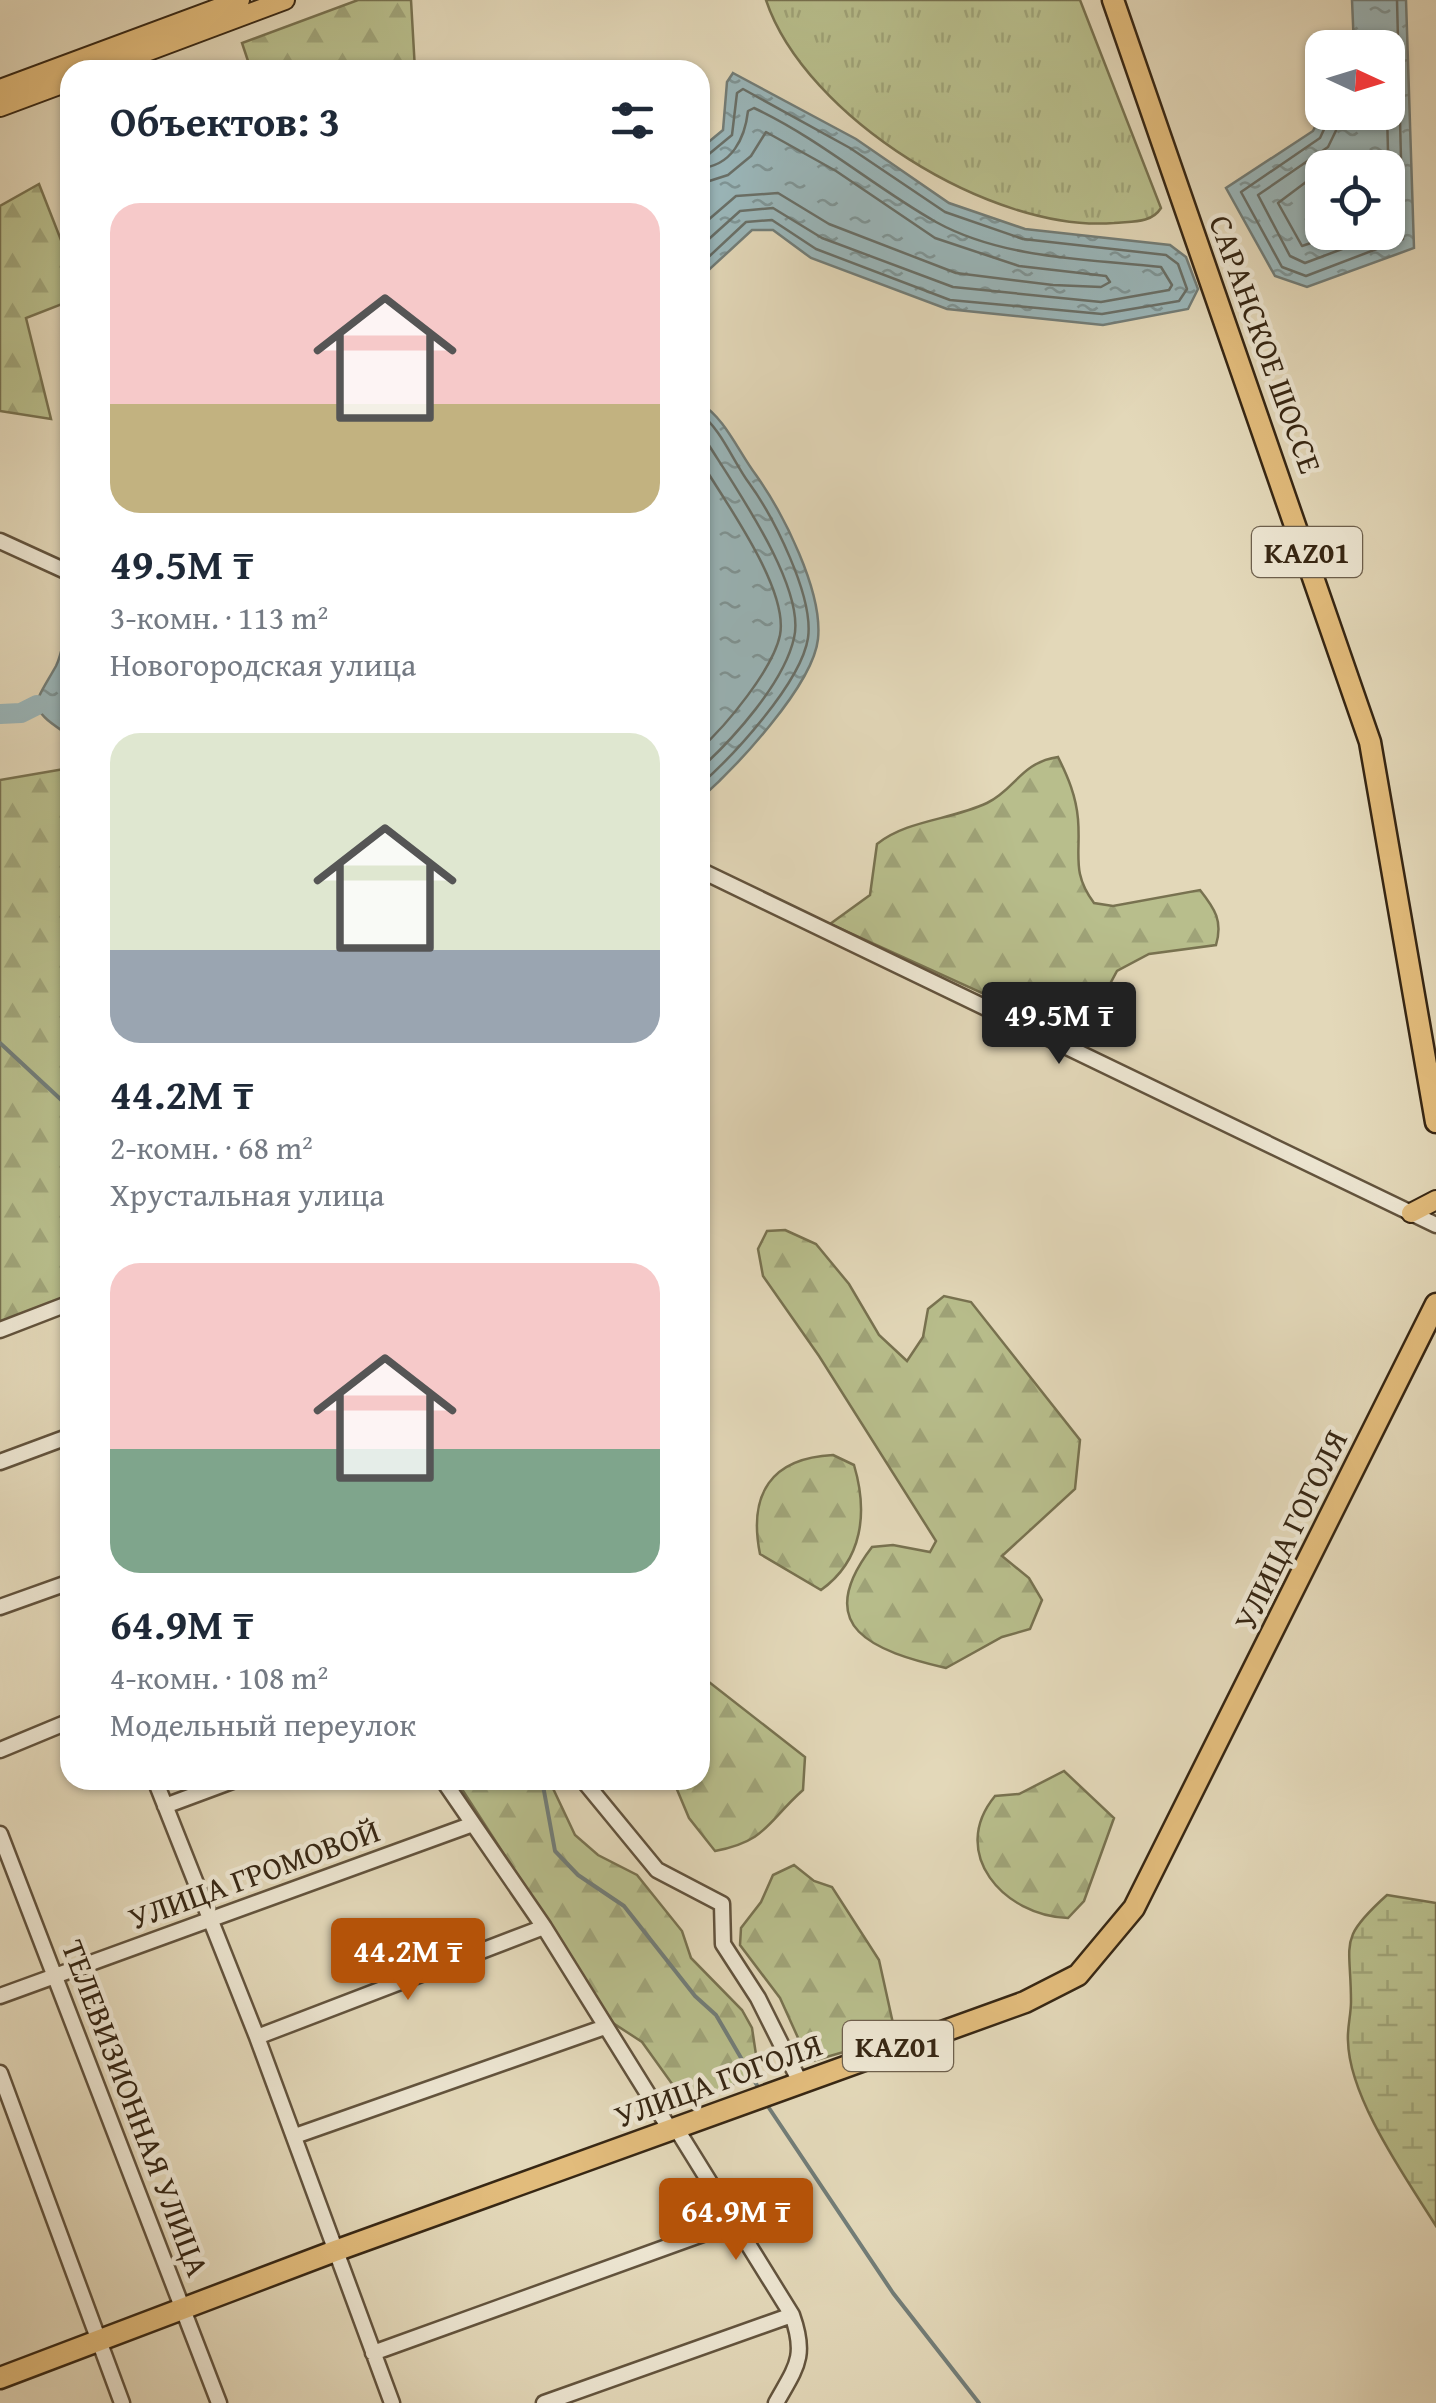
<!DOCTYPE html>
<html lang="ru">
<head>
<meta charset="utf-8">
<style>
  body { margin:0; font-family:"Gentium Book Plus",serif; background:#f6f6f7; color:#1f2937; height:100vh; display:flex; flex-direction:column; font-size:38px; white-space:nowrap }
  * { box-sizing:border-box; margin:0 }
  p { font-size:32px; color:#747a83 }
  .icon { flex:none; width:55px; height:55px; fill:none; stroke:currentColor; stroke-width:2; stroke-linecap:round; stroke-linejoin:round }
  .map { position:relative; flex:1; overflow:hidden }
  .side { position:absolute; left:60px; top:60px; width:650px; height:1730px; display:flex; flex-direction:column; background:#fff; border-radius:30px; box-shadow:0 2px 8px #0004 }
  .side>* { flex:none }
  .needle { width:65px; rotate:94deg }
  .controls { position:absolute; left:1305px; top:30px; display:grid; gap:20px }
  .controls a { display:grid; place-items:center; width:100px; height:100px; border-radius:20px; background:#fff; box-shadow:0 2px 8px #0004; font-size:50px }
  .price { position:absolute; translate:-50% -85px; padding:0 22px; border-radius:10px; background:#b45309; color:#fff; font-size:32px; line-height:65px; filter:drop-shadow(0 2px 5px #0008) }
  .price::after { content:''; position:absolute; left:50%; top:60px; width:30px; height:22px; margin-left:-15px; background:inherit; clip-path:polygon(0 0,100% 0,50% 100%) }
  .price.selected { background:#222; color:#fff }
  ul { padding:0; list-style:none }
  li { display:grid; align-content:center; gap:20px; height:530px; padding:0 50px }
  li span { display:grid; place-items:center; height:310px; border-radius:30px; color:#555 }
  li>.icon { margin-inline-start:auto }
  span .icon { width:180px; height:180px; fill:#fffc; stroke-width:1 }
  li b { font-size:42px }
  h2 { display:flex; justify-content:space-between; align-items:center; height:120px; padding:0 50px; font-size:42px }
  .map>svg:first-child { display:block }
  .grass { fill:url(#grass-tufts); stroke:#787250; stroke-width:2.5 }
  .forest { fill:url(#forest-firs); stroke:#787250; stroke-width:2.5 }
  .wetland { fill:url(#wetland-marsh); stroke:#787250; stroke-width:2.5 }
  .water { fill:url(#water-ripples); stroke:#727d78; stroke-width:2.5; fill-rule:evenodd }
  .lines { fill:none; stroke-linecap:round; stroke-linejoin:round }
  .shore { stroke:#686f68; stroke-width:2.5 }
  .stream { stroke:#727d78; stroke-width:4 }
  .river { stroke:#9ab7bb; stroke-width:20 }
  .minor-casing { stroke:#62533d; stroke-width:19 }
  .major-casing { stroke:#372714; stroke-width:22 }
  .highway-casing { stroke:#372714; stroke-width:25 }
  .minor { stroke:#ede6d2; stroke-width:14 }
  .major { stroke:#e2bc7c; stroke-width:18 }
  .highway { stroke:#e2bc7c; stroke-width:20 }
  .labels { text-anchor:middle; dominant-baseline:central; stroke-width:9; stroke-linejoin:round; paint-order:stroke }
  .shield { fill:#ede6d2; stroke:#6e604d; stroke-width:2.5 }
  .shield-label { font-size:30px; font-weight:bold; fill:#372714 }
  .street-label { font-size:32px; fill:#372714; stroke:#ede6d2 }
</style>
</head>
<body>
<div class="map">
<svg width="1436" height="2403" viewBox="0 0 1436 2403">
  <defs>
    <pattern id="grass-tufts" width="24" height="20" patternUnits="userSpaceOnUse" patternTransform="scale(2.5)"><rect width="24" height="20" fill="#b8be8c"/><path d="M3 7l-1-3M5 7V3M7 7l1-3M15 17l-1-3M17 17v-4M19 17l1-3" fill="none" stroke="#9fa378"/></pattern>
    <pattern id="forest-firs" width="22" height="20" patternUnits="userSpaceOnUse" patternTransform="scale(2.5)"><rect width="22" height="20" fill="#b8be8c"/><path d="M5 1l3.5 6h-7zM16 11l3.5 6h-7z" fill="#9fa378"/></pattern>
    <pattern id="wetland-marsh" width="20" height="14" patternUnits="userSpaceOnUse" patternTransform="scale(2.5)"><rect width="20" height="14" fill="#b8be8c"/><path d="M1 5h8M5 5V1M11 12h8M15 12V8" fill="none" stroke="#9fa378"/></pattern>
    <pattern id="water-ripples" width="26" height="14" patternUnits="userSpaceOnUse" patternTransform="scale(2.5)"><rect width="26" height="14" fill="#9ab7bb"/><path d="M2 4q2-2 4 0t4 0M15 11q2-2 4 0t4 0" fill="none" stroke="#7e9597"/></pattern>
  </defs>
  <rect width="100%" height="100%" fill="#e3d8b9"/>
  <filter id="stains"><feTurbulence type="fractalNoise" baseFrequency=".002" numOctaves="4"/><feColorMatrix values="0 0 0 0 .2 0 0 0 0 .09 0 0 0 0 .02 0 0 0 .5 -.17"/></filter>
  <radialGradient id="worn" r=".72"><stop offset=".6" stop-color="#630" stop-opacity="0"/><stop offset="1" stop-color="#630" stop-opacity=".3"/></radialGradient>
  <path class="grass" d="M 766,0 L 1080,0 L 1161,208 C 1151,224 1131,221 1114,223 C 992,233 805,117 766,0 Z"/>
  <path class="forest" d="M 358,0 L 411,0 L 415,70 L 251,70 L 242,43 Z
    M 39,184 L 70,263 L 70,301 L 26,318 L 51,419 L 0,411 L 0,206 Z
    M 1058,757 C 1068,777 1076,796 1078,819 C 1081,855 1071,872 1094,903 L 1113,906 L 1200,890 C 1215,909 1223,921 1216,945 L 1149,954 L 1117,971 L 1081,1038 L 830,924 L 870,895 L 877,844 C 907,820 951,820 987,803 C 1016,789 1020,763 1058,757 Z
    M 70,768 L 70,1197 C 55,1230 71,1264 65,1298 L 0,1323 L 0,780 Z
    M 785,1230 L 816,1244 L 849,1284 L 879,1335 L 907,1361 L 923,1337 L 928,1309 L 944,1296 L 971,1302 L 1080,1440 L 1075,1489 L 1002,1556 L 1029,1578 L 1042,1600 L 1030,1629 L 1002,1637 L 946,1668 C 874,1651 810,1628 872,1547 L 893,1545 L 930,1552 L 936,1541 L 819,1356 L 763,1276 L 758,1249 L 767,1231 Z
    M 833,1455 L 854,1465 C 868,1512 863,1560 821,1590 L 760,1554 C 748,1494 771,1458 833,1455 Z
    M 700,1675 L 805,1757 L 803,1790 C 767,1822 767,1841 715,1851 L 689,1818 L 673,1780 L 700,1780 Z
    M 1064,1771 L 1114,1818 L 1084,1901 L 1068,1918 C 1004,1916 948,1853 995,1796 L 1019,1794 Z
    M 456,1780 L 549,1780 L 575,1835 L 598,1855 L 637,1875 L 682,1931 L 691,1958 L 742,2010 L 752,2028 L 758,2068 L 722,2092 L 699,2095 L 675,2088 L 642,2042 L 613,2023 Z
    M 794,1865 L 814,1881 L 832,1887 L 879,1960 L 896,2037 L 809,2062 L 780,1998 L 740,1945 L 741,1928 L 761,1902 L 773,1875 Z"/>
  <path class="wetland" d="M 1387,1895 L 1436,1903 L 1436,2226 C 1406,2178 1349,2098 1348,2041 C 1347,2028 1351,2015 1351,2002 C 1351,1941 1337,1940 1387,1895 Z"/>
  <path class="water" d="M 1352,0 L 1406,0 L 1414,248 L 1307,287 L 1275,276 L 1226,188 L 1313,131 L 1322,112 L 1388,112 L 1388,48 L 1354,47 ZM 1322,168 L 1388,168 L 1388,232 L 1322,232 Z
    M 733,73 L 856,139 L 949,203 L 1025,229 L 1170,245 L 1186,257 L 1198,289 L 1188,309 L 1103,325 L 947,309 L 811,258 L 773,230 L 752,230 L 700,278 L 700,149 L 723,130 L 727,82 Z
    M 700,403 C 725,418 738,451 756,475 C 783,513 823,591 818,639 C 813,686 735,768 700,799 Z
    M 70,618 L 70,736 C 25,706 33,707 56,666 C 63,652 64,633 70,618 Z"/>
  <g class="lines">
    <path class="shore" d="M 1332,112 L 1320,138 L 1241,192 L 1282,267 L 1306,276 L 1403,239 L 1397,0
      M 1345,112 L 1328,147 L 1258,195 L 1290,256 L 1305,263 L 1390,231 L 1387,112
      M 700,156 L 709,154 L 732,135 L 737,93 L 743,89 L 850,148 L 945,212 L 1023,239 L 1166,255 L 1178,264 L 1187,289 L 1179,301 L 1102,314 L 950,300 L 816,249 L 772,220 L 746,222 L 700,265
      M 700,168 C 732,166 745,138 748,111 L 754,108 C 820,139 874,187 936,222 C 1003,259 1087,259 1161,267 L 1172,285 L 1169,290 L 1101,302 L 953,287 L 822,238 L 773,208 L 740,211 L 700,247
      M 1322,170 L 1278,203 L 1302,246 L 1343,232
      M 700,184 L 728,175 L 751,156 L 766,132 L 836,171 L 935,238 L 1019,266 L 1106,276 L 1110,282 L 1101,287 L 1053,285 L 956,273 L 829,224 L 778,193 L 736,196 L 700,227
      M 700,414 C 720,427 734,463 749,483 C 773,516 814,596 808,638 C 801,683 733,756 700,785
      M 700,431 C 727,476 807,585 794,638 C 784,683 733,739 700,769
      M 700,460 C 723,499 789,588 780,635 C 773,669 726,726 700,749"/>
    <path class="stream" d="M 0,1043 L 70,1108
      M 542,1780 L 555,1851 L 578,1875 L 624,1906 L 695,1996 L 716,2015 L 758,2087
      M 767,2105 L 893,2293 L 979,2403"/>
    <path class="river" d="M 0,714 L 21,713 L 37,705"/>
    <g class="minor-casing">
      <path id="minor" d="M 0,541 L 70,573
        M 700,870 L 1436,1225
        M 0,1330 L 70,1303
        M 0,1462 L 70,1436
        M 0,1607 L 70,1582
        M 0,1750 L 70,1721
        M 155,1780 L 257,2037 L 392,2403
        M 443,1780 L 544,1927 L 671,2131
        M 583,1780 L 657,1870 L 722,1904 L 723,1944 L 758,1998 L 800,2082
        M 165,1806 L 235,1780
        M 0,1834 L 219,2403
        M 0,1996 L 473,1824
        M 257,2037 L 544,1927
        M 0,2073 L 122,2403
        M 676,2128 L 792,2315 C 807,2357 796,2367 776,2403
        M 295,2136 L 605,2027
        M 373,2353 L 736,2222
        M 544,2403 L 792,2315"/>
    </g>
    <g class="major-casing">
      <path id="major" d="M 98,70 L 285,0
        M 0,89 L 240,0
        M 0,107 L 70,81
        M 1411,1213 L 1436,1200"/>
    </g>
    <g class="highway-casing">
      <path id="highway" d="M 1113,0 L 1370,742 L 1436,1122
        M 0,2378 L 335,2251 L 1025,2002 L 1078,1975 L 1134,1908 L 1436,1304"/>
    </g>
    <use href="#minor" class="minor"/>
    <use href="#major" class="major"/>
    <use href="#highway" class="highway"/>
  </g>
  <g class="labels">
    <g class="shield">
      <rect x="1252" y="527" width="110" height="50" rx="8"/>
      <rect x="843" y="2021" width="110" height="50" rx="8"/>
    </g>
    <g class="shield-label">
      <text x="1307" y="552">KAZ01</text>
      <text x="898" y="2046">KАZ01</text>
    </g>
    <g class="street-label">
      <text transform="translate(1266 344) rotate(70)">САРАНСКОЕ ШОССЕ</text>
      <text transform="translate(1290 1530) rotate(-64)">УЛИЦА ГОГОЛЯ</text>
      <text transform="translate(254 1874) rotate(-20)">УЛИЦА ГРОМОВОЙ</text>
      <text transform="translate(718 2080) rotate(-20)">УЛИЦА ГОГОЛЯ</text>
      <text transform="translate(136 2108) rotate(69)">ТЕЛЕВИЗИОННАЯ УЛИЦА</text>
    </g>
  </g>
  <rect width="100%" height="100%" filter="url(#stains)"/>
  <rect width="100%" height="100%" fill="url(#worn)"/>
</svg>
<div class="controls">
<a><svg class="needle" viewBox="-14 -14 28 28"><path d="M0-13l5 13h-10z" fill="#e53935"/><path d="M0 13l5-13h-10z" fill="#747a83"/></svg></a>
<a><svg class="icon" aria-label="locate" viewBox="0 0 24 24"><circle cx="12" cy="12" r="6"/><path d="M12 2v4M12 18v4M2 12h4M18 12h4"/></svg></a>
</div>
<b class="price selected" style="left:1059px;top:1067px">49.5M ₸</b>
<b class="price" style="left:408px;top:2003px">44.2M ₸</b>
<b class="price" style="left:736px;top:2263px">64.9M ₸</b>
<section class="side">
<h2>Объектов: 3<svg class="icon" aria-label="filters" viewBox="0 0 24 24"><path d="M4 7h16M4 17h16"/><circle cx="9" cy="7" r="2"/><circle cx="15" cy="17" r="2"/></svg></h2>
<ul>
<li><span style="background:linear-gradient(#f6c9c9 65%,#c2b280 0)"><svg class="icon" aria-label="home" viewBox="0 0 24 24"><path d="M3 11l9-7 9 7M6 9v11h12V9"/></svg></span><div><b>49.5M ₸</b><p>3-комн. · 113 m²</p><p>Новогородская улица</p></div></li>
<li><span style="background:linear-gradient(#dfe7d0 70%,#9aa5b1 0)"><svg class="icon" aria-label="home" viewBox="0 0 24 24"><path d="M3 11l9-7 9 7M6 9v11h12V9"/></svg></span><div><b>44.2M ₸</b><p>2-комн. · 68 m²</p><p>Хрустальная улица</p></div></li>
<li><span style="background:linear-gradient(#f6c9c9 60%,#7fa58c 0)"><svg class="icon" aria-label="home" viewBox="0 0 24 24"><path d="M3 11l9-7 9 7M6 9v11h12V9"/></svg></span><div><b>64.9M ₸</b><p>4-комн. · 108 m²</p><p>Модельный переулок</p></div></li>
</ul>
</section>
</div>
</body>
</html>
